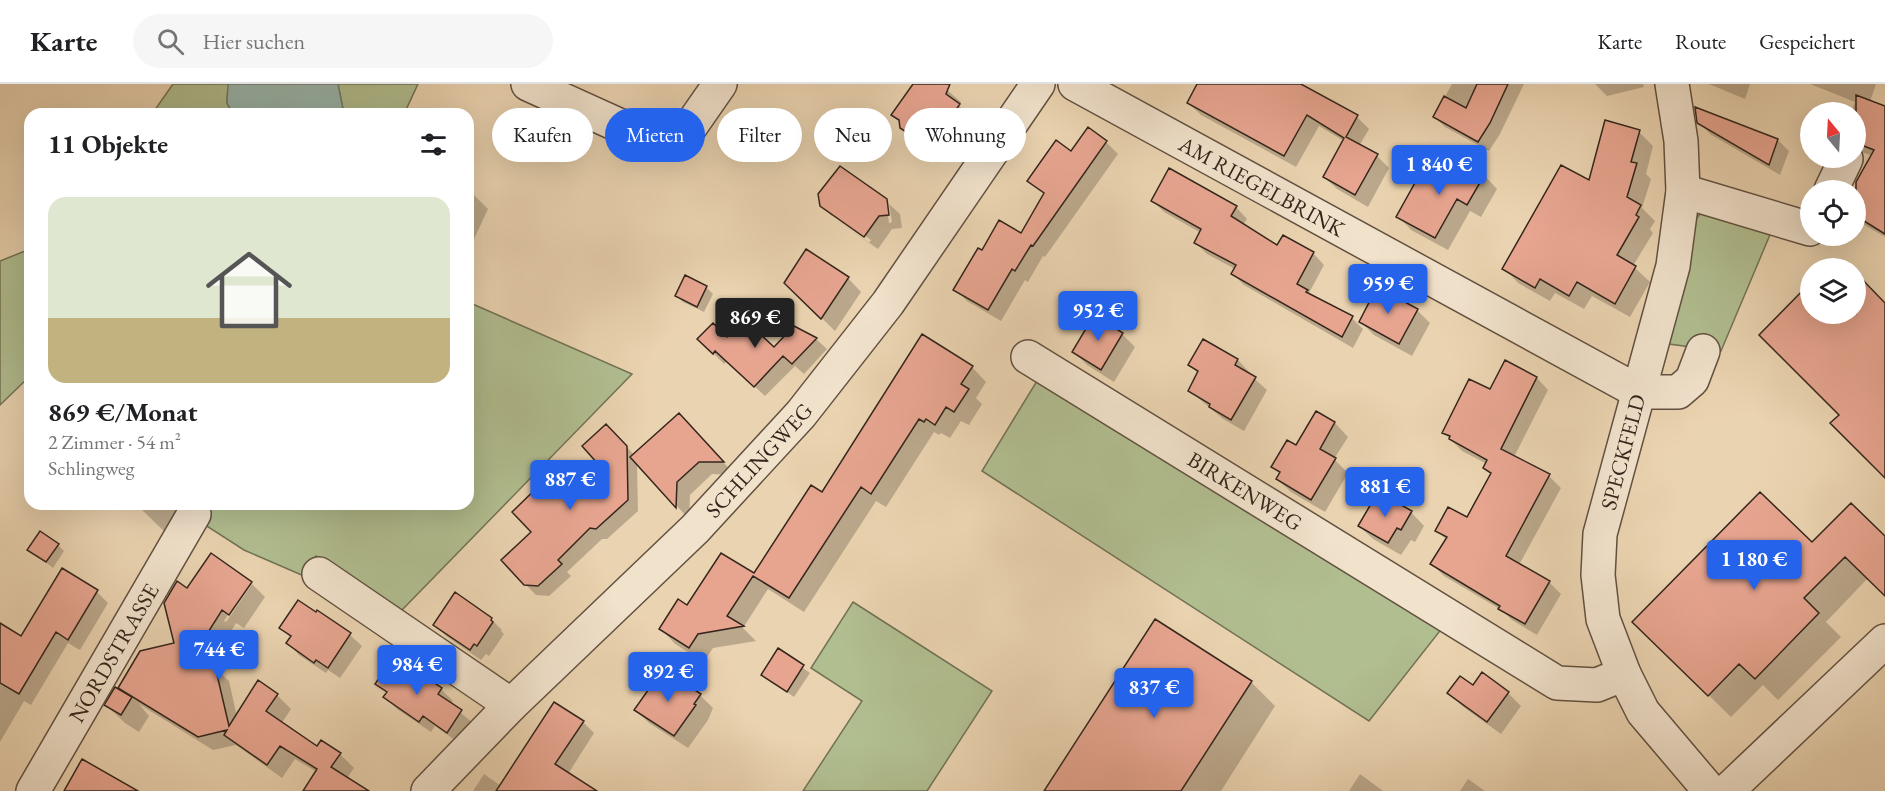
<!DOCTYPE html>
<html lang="de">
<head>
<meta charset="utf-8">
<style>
  body { margin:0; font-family:"EB Garamond",serif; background:#f6f6f6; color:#202124; height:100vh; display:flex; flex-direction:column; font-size:22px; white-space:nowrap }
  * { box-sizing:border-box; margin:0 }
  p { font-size:20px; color:#757577 }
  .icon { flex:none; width:33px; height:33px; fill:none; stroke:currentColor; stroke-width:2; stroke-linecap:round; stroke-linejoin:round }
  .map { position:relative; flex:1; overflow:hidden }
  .sheet { position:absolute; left:24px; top:24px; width:450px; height:402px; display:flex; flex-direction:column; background:#fff; border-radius:18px; box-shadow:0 6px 24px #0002 }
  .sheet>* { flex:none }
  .top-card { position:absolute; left:492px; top:24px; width:570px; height:54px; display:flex; gap:12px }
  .needle { width:39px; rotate:342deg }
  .buttons { position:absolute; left:1800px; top:18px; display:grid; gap:12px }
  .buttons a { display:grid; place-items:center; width:66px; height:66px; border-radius:50%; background:#fff; box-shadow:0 6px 24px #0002; font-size:30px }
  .price { position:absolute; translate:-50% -51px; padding:0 14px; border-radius:6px; background:#2563eb; color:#fff; font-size:20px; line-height:39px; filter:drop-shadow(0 2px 3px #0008) }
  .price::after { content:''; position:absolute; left:50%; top:36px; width:18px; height:14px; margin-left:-9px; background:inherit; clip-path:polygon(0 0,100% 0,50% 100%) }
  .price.selected { background:#222; color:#fff }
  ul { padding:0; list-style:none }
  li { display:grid; align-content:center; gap:12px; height:318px; padding:0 24px }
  li span { display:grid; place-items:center; height:186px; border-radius:18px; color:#555 }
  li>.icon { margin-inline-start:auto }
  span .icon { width:108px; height:108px; fill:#fffc; stroke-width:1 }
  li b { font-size:26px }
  h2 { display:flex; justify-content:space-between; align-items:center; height:72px; padding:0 24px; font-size:26px }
  .pill { padding:0 21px; border-radius:27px; background:#fff; box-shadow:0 6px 24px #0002; font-size:21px; line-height:54px }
  .pill.selected { background:#2563eb; color:#fff }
  header { display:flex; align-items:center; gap:36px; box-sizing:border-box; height:84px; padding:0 30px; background:#fff; border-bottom:2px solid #e0e0e0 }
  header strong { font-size:28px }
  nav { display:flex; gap:33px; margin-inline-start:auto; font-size:21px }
  .search { width:420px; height:54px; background:#f6f6f6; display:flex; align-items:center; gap:15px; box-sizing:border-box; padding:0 21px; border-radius:33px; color:#757577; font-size:22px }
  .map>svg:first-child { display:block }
  .green { fill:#b1be90; stroke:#727256; stroke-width:1.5 }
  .water { fill:#98b7ae; stroke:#707d74; stroke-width:1.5 }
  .shadow { fill:#0003 }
  .building { fill:#e7a590; stroke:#34261c; stroke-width:1.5 }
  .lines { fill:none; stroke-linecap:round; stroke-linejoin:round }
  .minor-casing { stroke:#625141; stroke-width:36 }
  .minor { stroke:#f1e2cc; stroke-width:33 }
  .labels { text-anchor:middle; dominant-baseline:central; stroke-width:6; stroke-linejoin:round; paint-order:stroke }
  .street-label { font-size:22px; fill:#34261c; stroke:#f1e2cc }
</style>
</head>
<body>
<header>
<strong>Karte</strong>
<div class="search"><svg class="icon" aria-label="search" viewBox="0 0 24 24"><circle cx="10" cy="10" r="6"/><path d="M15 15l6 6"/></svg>Hier suchen</div>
<nav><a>Karte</a><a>Route</a><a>Gespeichert</a></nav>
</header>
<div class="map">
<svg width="1885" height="707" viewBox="0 0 1885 707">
  <rect width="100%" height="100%" fill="#ead3b0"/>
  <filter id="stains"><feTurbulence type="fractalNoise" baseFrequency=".00333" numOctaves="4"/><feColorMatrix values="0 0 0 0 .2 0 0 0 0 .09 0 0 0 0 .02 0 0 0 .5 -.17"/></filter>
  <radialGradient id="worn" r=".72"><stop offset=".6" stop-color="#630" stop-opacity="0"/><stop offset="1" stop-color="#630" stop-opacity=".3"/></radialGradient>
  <path class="green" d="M 173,0 L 228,0 L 227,19 L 233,30 L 152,30 Z
    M 338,0 L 418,0 L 404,30 L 344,30 Z
    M 1717,127 L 1772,146 L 1721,267 L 1669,260 L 1692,140 L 1700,130 Z
    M 30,165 L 30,292 L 0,321 L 0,177 Z
    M 468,218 L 632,290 L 401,527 L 316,472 L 304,492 L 244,466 L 202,439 L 210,420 L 468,420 Z
    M 1040,292 L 1443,543 L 1369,637 L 982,387 Z
    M 853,518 L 992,607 L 927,707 L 803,707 L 862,617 L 811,584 Z"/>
  <path class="water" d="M 228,0 L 338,0 L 344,30 L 233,30 L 227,19 Z"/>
  <path class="shadow" d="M 914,0 L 940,0 L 961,18 L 959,22 L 972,34 L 946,71 L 939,66 L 932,68 L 916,57 L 902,43 L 901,38 L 893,30 Z
    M 1198,0 L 1298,0 L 1357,33 L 1369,45 L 1359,62 L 1377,72 L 1389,84 L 1368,123 L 1337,105 L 1324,93 L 1344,57 L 1319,42 L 1296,83 L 1201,31 L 1188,19 Z
    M 1452,0 L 1524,0 L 1500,50 L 1489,67 L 1445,43 L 1434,32 Z
    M 1643,0 L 1644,3 L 1607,12 L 1595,0 Z
    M 1709,0 L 1750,0 L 1745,15 Z
    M 1810,0 L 1876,0 L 1870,18 L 1885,23 L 1885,153 L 1856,136 L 1856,106 L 1854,106 L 1873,72 L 1856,66 L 1856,28 L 1851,28 L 1855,18 Z
    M 1696,25 L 1778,56 L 1789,67 L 1780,91 L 1710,50 L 1699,38 Z
    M 1639,48 L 1653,62 L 1646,90 L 1651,95 L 1642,124 L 1655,137 L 1650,145 L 1653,149 L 1633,182 L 1650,198 L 1630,233 L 1592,212 L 1584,225 L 1555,209 L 1550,217 L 1518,199 L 1504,184 Z
    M 1106,58 L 1118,70 L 1045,173 L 1043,172 L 1028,198 L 1025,196 L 1001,237 L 967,217 L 955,205 L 982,168 L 1021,151 L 1045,111 L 1029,97 L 1072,69 Z
    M 1484,91 L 1497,105 L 1481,133 L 1470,127 L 1448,166 L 1411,146 L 1398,132 L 1435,97 Z
    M 468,105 L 488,125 L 469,166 L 468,166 Z
    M 886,116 L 888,118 L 886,118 L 889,139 L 892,138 L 889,120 L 900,130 L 902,144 L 892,145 L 878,165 L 834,134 L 869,159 L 871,156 L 832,128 L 832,132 L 821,121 Z
    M 1153,117 L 1236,123 L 1247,135 L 1243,141 L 1278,163 L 1313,169 L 1324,181 L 1309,209 L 1352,234 L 1363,245 L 1353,264 L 1244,201 L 1233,190 L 1235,185 L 1207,170 L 1196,159 L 1201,149 L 1164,128 Z
    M 1838,174 L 1848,184 L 1827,184 Z
    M 1856,191 L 1885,221 L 1885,392 L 1841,331 L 1761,251 L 1810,201 L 1810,230 L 1856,230 Z
    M 848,194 L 861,208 L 835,247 L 786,199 Z
    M 706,203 L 713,210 L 704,228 L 683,218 L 677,212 Z
    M 1417,226 L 1430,239 L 1412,272 L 1374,251 L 1360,237 Z
    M 794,244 L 816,255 L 827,265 L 804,290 L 795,282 L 765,312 L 727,277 L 724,280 L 699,255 L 727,255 L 774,265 Z
    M 1122,250 L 1135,263 L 1114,298 L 1087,281 L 1074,268 Z
    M 1204,257 L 1238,276 L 1250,289 L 1249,290 L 1267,306 L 1244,347 L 1223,335 L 1190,307 L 1199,290 L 1190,281 Z
    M 1505,278 L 1537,294 L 1548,306 L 1514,373 L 1549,392 L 1561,404 L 1519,481 L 1549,498 L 1561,510 L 1537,551 L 1512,536 L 1503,527 L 1444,492 L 1432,480 L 1447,456 L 1437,447 L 1468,435 L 1492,391 L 1485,384 L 1487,380 L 1462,367 L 1444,349 L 1490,307 Z
    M 972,283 L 986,298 L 976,314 L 982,320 L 969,341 L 961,337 L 950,354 L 941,349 L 939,351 L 934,348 L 886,423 L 876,417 L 804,528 L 768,505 L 743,544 L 756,557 L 713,564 L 704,578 L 675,560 L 661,545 L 688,523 L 755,491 L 822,410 Z
    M 1317,329 L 1335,339 L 1348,353 L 1334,375 L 1348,389 L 1325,428 L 1291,408 L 1277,395 L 1280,390 L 1273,383 L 1296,363 Z
    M 692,344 L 735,391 L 712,390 L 690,411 L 689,435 L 637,379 L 638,427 L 607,455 L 602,455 L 567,488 L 571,492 L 549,512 L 536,511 L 525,500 L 564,414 L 600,380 L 617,352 L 634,371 Z
    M 136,420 L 179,420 L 192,433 L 174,457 Z
    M 1411,428 L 1424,442 L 1415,458 L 1411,456 L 1401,471 L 1373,455 L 1359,442 Z
    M 1885,454 L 1885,511 L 1868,494 L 1826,538 L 1841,553 L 1778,616 L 1763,601 L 1731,633 L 1634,538 L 1812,460 Z
    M 58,461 L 64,467 L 53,484 L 29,465 Z
    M 211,471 L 251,499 L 249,499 L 224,537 L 226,538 L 252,500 L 265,513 L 244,544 L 236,539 L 211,581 L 229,597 L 237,633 L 258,598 L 277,611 L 291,625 L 281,640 L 317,664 L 340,670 L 354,684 L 347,694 L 361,707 L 305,707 L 317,688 L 295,675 L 282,694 L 236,661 L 213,666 L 139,620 L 149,632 L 139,648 L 125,639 L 106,621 L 128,611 L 120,603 L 175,560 L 187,506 Z
    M 97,508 L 108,519 L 80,566 L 68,559 L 31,621 L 24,617 L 0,658 L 0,541 L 22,554 Z
    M 318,528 L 350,551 L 362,562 L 340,594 L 328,586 L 326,589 L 299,571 L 288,559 L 291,554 L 281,544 L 316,531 Z
    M 491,535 L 502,546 L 501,547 L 504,550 L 489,572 L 486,570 L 481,576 L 446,552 L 435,541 Z
    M 1155,537 L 1251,598 L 1275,622 L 1221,707 L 1046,707 Z
    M 778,566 L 810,589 L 794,613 L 762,590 Z
    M 407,582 L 441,605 L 453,617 L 450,620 L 473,639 L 459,659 L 435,642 L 431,648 L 397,625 L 385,613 L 388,610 L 377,599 L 403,588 Z
    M 1473,603 L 1508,609 L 1521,622 L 1501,650 L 1462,622 L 1449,609 Z
    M 700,611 L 713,624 L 708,636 L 688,664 L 649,639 L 636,626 Z
    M 583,638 L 594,649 L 568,690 L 588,707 L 473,707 L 484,690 L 501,702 Z
    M 1360,690 L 1383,707 L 1349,707 Z
    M 1468,695 L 1485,707 L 1460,707 Z"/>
  <path class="building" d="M 913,0 L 950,0 L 946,10 L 960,20 L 933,59 L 925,54 L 917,55 L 900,44 L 899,36 L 891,31 Z
    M 1197,0 L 1301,0 L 1358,31 L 1346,53 L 1378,70 L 1355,111 L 1323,93 L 1344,54 L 1307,31 L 1284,72 L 1187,19 Z
    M 1477,0 L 1508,0 L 1490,39 L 1478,58 L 1433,33 L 1444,12 L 1466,24 Z
    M 1856,11 L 1885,22 L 1885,150 L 1856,132 L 1856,98 L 1874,66 L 1856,59 Z
    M 1695,23 L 1778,55 L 1769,81 L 1697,39 Z
    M 1605,36 L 1640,46 L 1631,78 L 1637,79 L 1627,113 L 1641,121 L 1636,131 L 1639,133 L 1617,171 L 1636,182 L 1615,220 L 1577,198 L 1569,212 L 1540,195 L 1535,204 L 1502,185 L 1561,81 L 1589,96 Z
    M 1088,43 L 1107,57 L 1033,162 L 1031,161 L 1015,187 L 1012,185 L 988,226 L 953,206 L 978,164 L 982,166 L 999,136 L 1021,149 L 1044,109 L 1027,97 L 1056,56 L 1071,67 Z
    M 1449,71 L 1485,90 L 1467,121 L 1457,115 L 1435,154 L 1396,133 L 1421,88 L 1434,95 Z
    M 840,82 L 887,115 L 889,131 L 879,132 L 864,153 L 820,122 L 818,110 Z
    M 1169,84 L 1237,122 L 1231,132 L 1277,161 L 1283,151 L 1314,168 L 1297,200 L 1308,206 L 1306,208 L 1353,232 L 1342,253 L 1231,190 L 1236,181 L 1194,159 L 1201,145 L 1151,117 Z
    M 806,165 L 849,193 L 821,235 L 784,199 Z
    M 1856,189 L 1885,219 L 1885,394 L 1830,339 L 1839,331 L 1759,251 L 1810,199 L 1810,230 L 1856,230 Z
    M 685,191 L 707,202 L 697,223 L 675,212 Z
    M 1377,203 L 1418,225 L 1399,260 L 1359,238 Z
    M 1094,231 L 1123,249 L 1101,286 L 1072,268 Z
    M 744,235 L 774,263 L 794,242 L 817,254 L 792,280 L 783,272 L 754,303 L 715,267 L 713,270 L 697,255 L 713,239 L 727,253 Z
    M 922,250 L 973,282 L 961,300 L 969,305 L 954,328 L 946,323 L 935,341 L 926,335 L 924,338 L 919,335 L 871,410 L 861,403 L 789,514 L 753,492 L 727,532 L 744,542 L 698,550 L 689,564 L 659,545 L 678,515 L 687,521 L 721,469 L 754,489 L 811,401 L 822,408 Z
    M 1203,255 L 1238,275 L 1235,281 L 1256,293 L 1231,336 L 1209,323 L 1210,320 L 1188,307 L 1198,287 L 1188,281 Z
    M 1505,276 L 1537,293 L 1501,365 L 1550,390 L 1506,472 L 1550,497 L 1525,540 L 1498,525 L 1500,522 L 1430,480 L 1447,453 L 1435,447 L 1448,423 L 1467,433 L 1491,389 L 1483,384 L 1487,376 L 1449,355 L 1450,352 L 1442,349 L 1469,295 L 1490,305 Z
    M 1316,327 L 1335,338 L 1320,365 L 1336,374 L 1311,416 L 1276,395 L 1280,388 L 1271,383 L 1287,356 L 1296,361 Z
    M 679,329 L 724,378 L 699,378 L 677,398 L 676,424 L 630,373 Z
    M 606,340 L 627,362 L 628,416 L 596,445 L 590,444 L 558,476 L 562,480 L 538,502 L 524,501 L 501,476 L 531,448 L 512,428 L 547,394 L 563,413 L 583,395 L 598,380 L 582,362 Z
    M 1378,408 L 1412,427 L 1401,446 L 1397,444 L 1388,459 L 1358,442 Z
    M 1760,408 L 1812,458 L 1851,419 L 1885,452 L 1885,512 L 1845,473 L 1804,514 L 1819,529 L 1755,595 L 1739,580 L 1708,612 L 1632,538 Z
    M 40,447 L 59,460 L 46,478 L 27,466 Z
    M 211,469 L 252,498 L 229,531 L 222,526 L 195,569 L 215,582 L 229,642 L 258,596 L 278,610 L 266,627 L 317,662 L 321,656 L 341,669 L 331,683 L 369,707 L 303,707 L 317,685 L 280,662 L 267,681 L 224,651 L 227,646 L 198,653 L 118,604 L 140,567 L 174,559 L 164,519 L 177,497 L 187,504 Z
    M 62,484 L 98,506 L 68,556 L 56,548 L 19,610 L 0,599 L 0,539 L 21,552 Z
    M 455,508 L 492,534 L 491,536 L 493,538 L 477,562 L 474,560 L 470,566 L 433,541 Z
    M 298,516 L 316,528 L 317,526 L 351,549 L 328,584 L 316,576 L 314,579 L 286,559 L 291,552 L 279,544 Z
    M 1155,535 L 1252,597 L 1181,707 L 1044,707 Z
    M 778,564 L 804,581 L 787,608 L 761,591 Z
    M 391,577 L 403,586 L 406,580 L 442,604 L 438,610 L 462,626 L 447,649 L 423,632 L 419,638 L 383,613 L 387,608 L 375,600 Z
    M 663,585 L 701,610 L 694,620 L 696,621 L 674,652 L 634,626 Z
    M 1482,588 L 1509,608 L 1487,638 L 1447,609 L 1460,592 L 1473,601 Z
    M 115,603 L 132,613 L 121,631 L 104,621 Z
    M 554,618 L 584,637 L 555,680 L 597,707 L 496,707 Z
    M 82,675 L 138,707 L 64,707 Z"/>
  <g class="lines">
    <g class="minor-casing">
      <g id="minor">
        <path d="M 528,0 L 647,54 L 679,59 L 720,0"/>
        <path id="s1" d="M 1075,0 L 1639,308 L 1678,308 L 1692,296 L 1703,267"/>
        <path d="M 1672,0 L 1681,57 L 1683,107 L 1673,182 L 1600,450 L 1598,491 L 1603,535 L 1624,590 L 1643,628 L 1710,707"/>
        <path d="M 1831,106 L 1846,75"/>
        <path d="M 1683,107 L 1810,145"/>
        <path id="s2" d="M 1028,273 L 1557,599 L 1597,601 L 1624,590"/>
        <path d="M 319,490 L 511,621"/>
        <path id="s3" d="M 33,707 L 194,430"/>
        <path id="s4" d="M 428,707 L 511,621 L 695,445 L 801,330 L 888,219 L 1038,0"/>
        <path d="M 1727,707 L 1885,557"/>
      </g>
    </g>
    <use href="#minor" class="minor"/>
  </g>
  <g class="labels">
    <g class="street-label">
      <text stroke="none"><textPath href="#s1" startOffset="213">AM RIEGELBRINK</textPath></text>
      <text transform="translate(1623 368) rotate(-75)">SPECKFELD</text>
      <text stroke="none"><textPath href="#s4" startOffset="468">SCHLINGWEG</textPath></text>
      <text stroke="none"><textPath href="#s2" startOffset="255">BIRKENWEG</textPath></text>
      <text stroke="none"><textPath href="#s3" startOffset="160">NORDSTRASSE</textPath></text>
    </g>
  </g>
  <rect width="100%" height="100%" filter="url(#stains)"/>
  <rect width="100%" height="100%" fill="url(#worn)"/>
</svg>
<div class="buttons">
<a><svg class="needle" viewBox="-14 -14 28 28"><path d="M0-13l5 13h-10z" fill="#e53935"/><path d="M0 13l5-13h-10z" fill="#757577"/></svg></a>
<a><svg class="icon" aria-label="locate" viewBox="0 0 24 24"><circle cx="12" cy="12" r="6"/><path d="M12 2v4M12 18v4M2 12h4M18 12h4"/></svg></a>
<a><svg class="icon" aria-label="layers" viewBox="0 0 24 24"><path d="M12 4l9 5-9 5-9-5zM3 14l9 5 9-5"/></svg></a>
</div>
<b class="price" style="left:1439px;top:112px">1 840 €</b>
<b class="price" style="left:1388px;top:231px">959 €</b>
<b class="price" style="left:1098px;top:258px">952 €</b>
<b class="price selected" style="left:755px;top:265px">869 €</b>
<b class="price" style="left:570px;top:427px">887 €</b>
<b class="price" style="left:1385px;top:434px">881 €</b>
<b class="price" style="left:1754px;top:507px">1 180 €</b>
<b class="price" style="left:219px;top:597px">744 €</b>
<b class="price" style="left:417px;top:612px">984 €</b>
<b class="price" style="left:668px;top:619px">892 €</b>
<b class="price" style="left:1154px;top:635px">837 €</b>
<div class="top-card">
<a class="pill">Kaufen</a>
<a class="pill selected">Mieten</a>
<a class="pill">Filter</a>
<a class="pill">Neu</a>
<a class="pill">Wohnung</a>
</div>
<section class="sheet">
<h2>11 Objekte<svg class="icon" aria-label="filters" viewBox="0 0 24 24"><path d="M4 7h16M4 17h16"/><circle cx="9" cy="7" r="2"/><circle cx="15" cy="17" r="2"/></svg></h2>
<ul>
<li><span style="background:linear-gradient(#dfe7d0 65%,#c2b280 0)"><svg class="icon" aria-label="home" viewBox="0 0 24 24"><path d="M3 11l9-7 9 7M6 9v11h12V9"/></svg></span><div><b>869 €/Monat</b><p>2 Zimmer · 54 m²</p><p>Schlingweg</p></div></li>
</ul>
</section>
</div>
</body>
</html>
